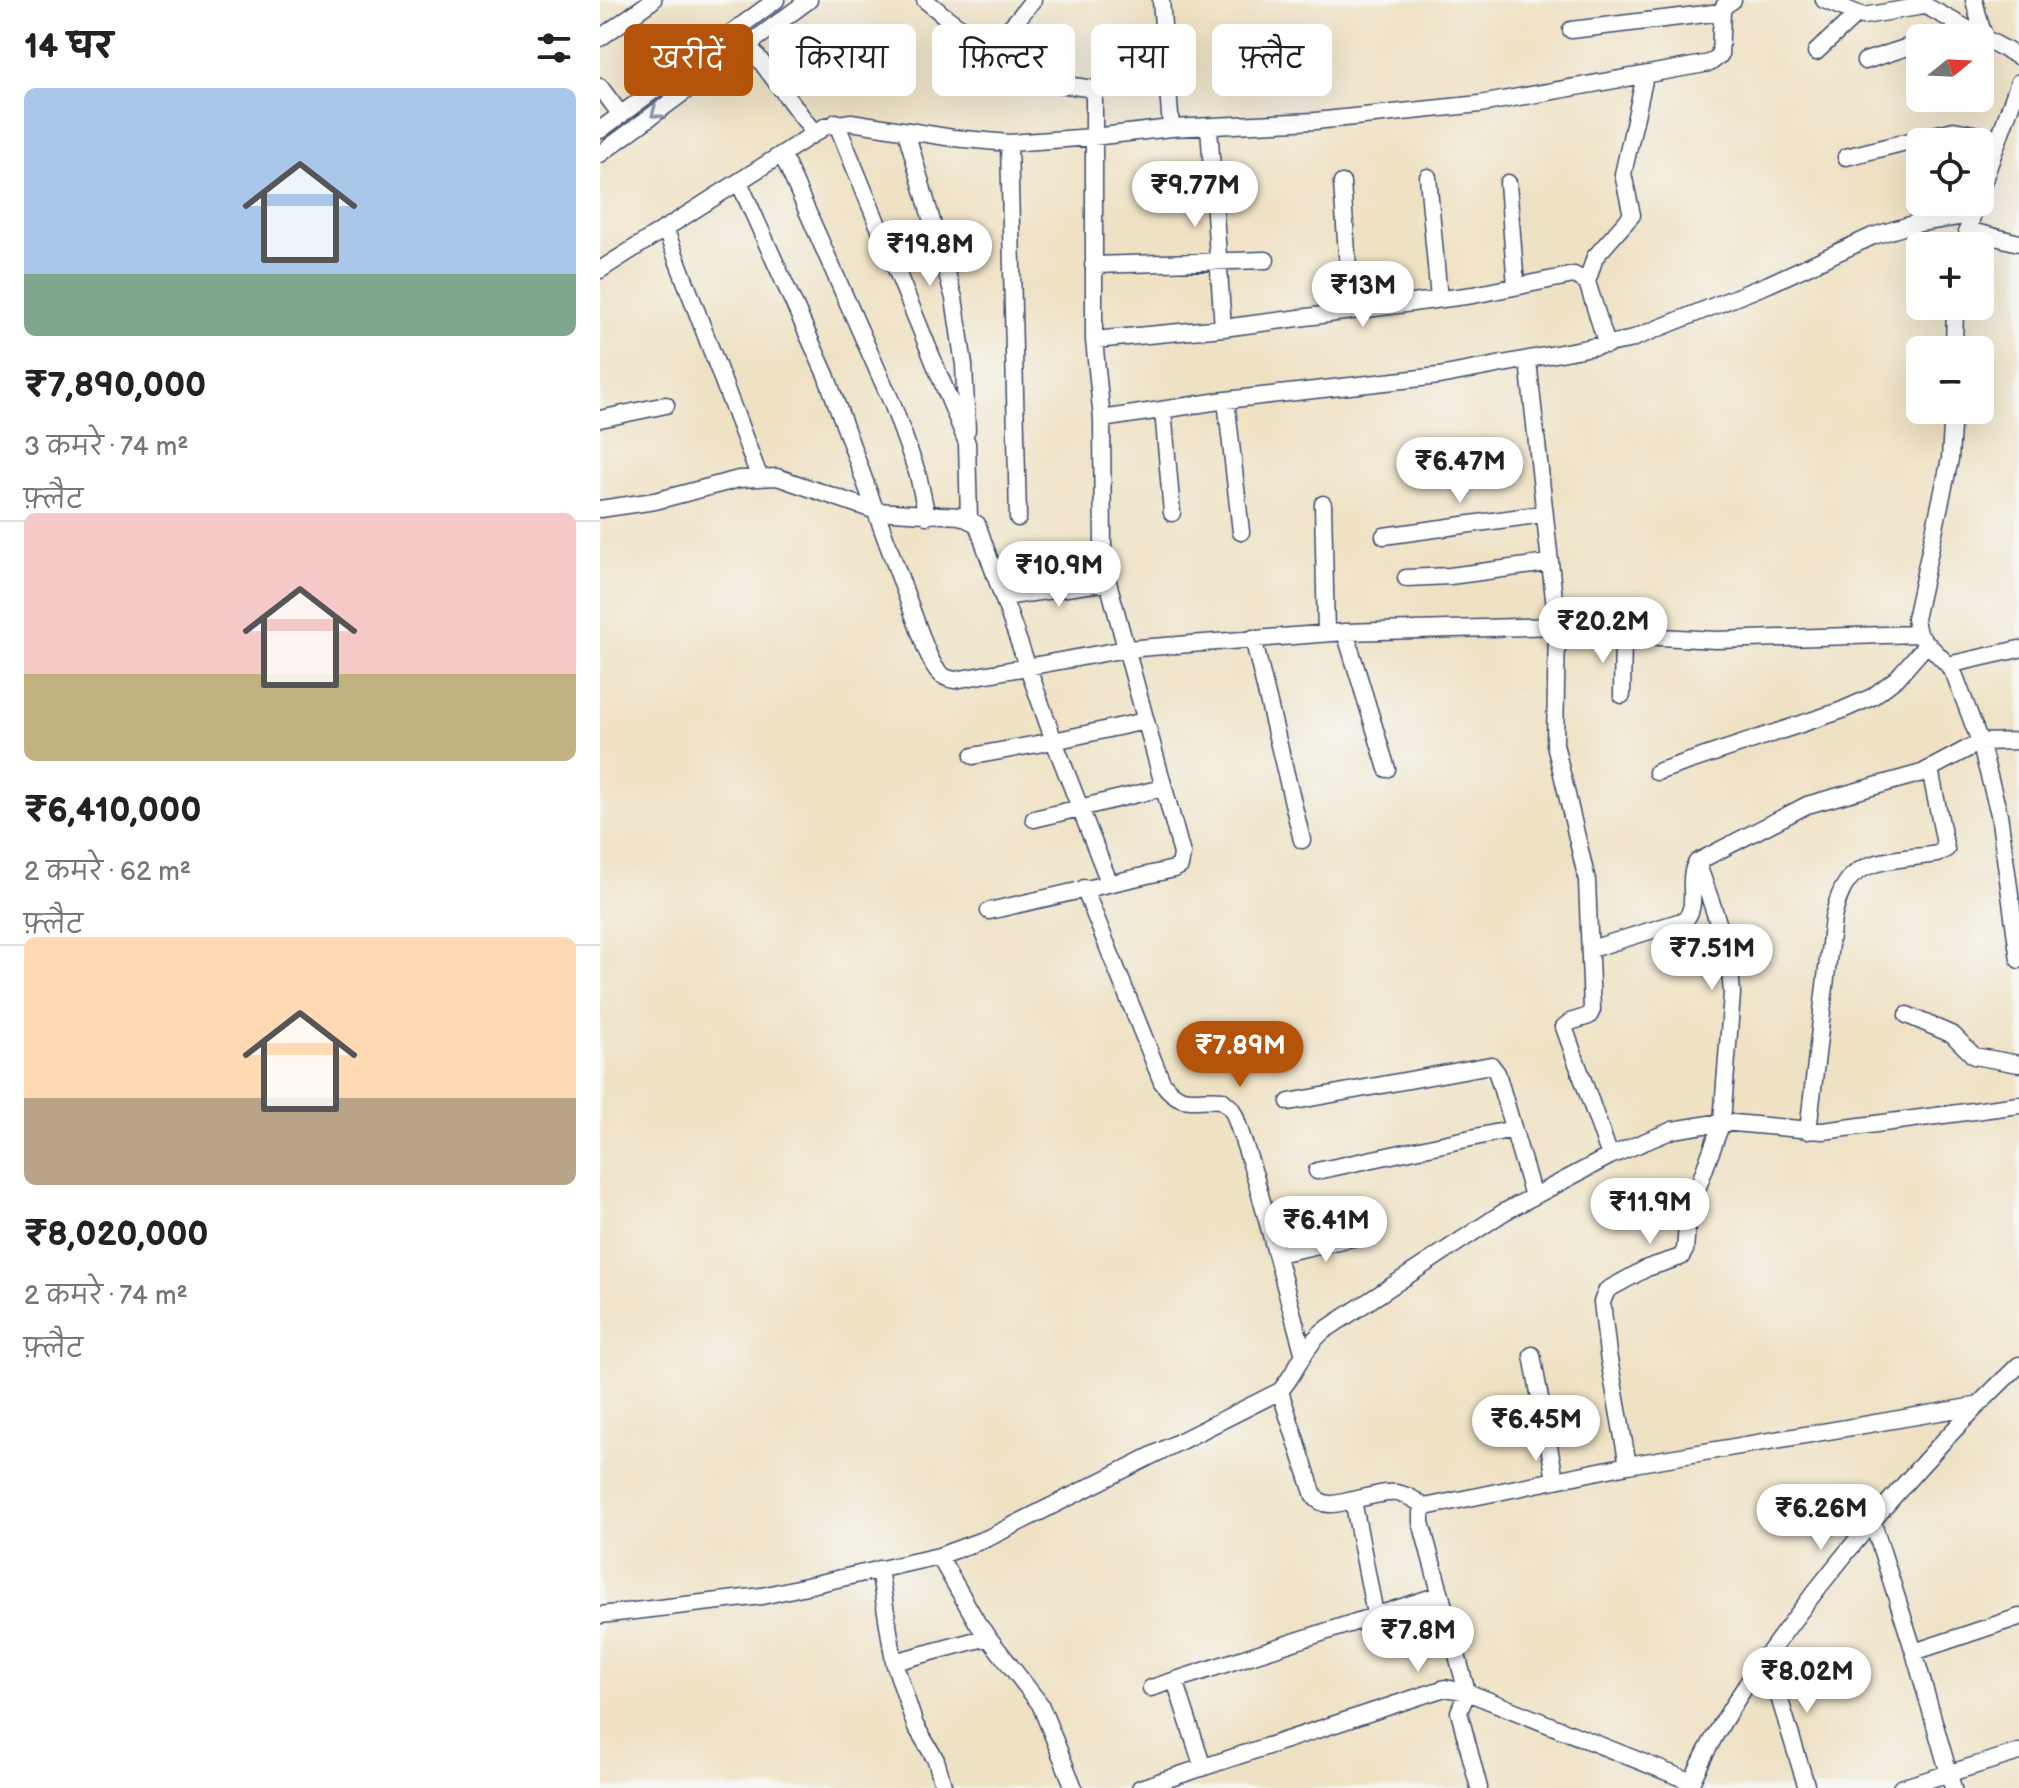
<!DOCTYPE html>
<html lang="hi">
<head>
<meta charset="utf-8">
<style>
  body { margin:0; font-family:"Balsamiq Sans","Playpen Sans Deva",sans-serif; background:#f6f6f6; color:#222; height:100vh; display:flex; flex-direction:column; font-size:30px; white-space:nowrap }
  * { box-sizing:border-box; margin:0 }
  p { font-size:26px; color:#767676 }
  .icon { flex:none; width:44px; height:44px; fill:none; stroke:currentColor; stroke-width:2; stroke-linecap:round; stroke-linejoin:round }
  .map { position:relative; flex:1; overflow:hidden }
  .side { display:flex; flex-direction:column; background:#fff; width:600px }
  .side>* { flex:none }
  .hud { position:absolute; left:24px; top:24px; width:760px; height:72px; display:flex; gap:16px }
  .needle { width:52px; rotate:72deg }
  .tools { position:absolute; left:1306px; top:24px; display:grid; gap:16px }
  .tools a { display:grid; place-items:center; width:88px; height:88px; border-radius:12px; background:#fff; box-shadow:0 8px 32px #0002; font-size:40px }
  .price { position:absolute; translate:-50% -68px; padding:0 18px; border-radius:28px; background:#fff; color:#222; font-size:26px; line-height:52px; filter:drop-shadow(0 2px 4px #0008) }
  .price::after { content:''; position:absolute; left:50%; top:48px; width:24px; height:18px; margin-left:-12px; background:inherit; clip-path:polygon(0 0,100% 0,50% 100%) }
  .price.active { background:#b45309; color:#fff }
  ul { padding:0; list-style:none }
  li { display:grid; align-content:center; gap:16px; height:424px; padding:0 24px }
  li+li { border-top:2px solid #e0e0e0 }
  li span { display:grid; place-items:center; height:248px; border-radius:12px; color:#555 }
  li>.icon { margin-inline-start:auto }
  span .icon { width:144px; height:144px; fill:#fffc; stroke-width:1 }
  li b { font-size:34px }
  h2 { display:flex; justify-content:space-between; align-items:center; height:96px; padding:0 24px; font-size:34px }
  .tag { padding:0 28px; border-radius:12px; background:#fff; box-shadow:0 8px 32px #0002; font-size:28px; line-height:72px }
  .tag.active { background:#b45309; color:#fff }
  main { display:flex; flex:1; min-height:0 }
  .map>svg:first-child { display:block }
  .lines { fill:none; stroke-linecap:round; stroke-linejoin:round }
  .minor-casing { stroke:#3b4a6d; stroke-width:19 }
  .minor { stroke:#fff; stroke-width:16 }
  .oneway { stroke:#8d97ae }
</style>
</head>
<body>
<main>
<section class="side">
<h2>14 घर<svg class="icon" aria-label="filters" viewBox="0 0 24 24"><path d="M4 7h16M4 17h16"/><circle cx="9" cy="7" r="2"/><circle cx="15" cy="17" r="2"/></svg></h2>
<ul>
<li><span style="background:linear-gradient(#a9c7e8 75%,#7fa58c 0)"><svg class="icon" aria-label="home" viewBox="0 0 24 24"><path d="M3 11l9-7 9 7M6 9v11h12V9"/></svg></span><div><b>₹7,890,000</b><p>3 कमरे · 74 m²</p><p>फ़्लैट</p></div></li>
<li><span style="background:linear-gradient(#f6c9c9 65%,#c2b280 0)"><svg class="icon" aria-label="home" viewBox="0 0 24 24"><path d="M3 11l9-7 9 7M6 9v11h12V9"/></svg></span><div><b>₹6,410,000</b><p>2 कमरे · 62 m²</p><p>फ़्लैट</p></div></li>
<li><span style="background:linear-gradient(#ffd9b3 65%,#b9a48a 0)"><svg class="icon" aria-label="home" viewBox="0 0 24 24"><path d="M3 11l9-7 9 7M6 9v11h12V9"/></svg></span><div><b>₹8,020,000</b><p>2 कमरे · 74 m²</p><p>फ़्लैट</p></div></li>
</ul>
</section>
<div class="map">
<svg width="1419" height="1788" viewBox="0 0 1419 1788">
  <rect width="100%" height="100%" fill="#f6f6f2"/>
  <filter id="ink" filterUnits="userSpaceOnUse"><feTurbulence type="fractalNoise" baseFrequency=".0125" numOctaves="2"/><feDisplacementMap in="SourceGraphic" scale="16" xChannelSelector="R" yChannelSelector="G"/><feConvolveMatrix kernelMatrix="1 2 1 2 8 2 1 2 1" color-interpolation-filters="sRGB"/></filter>
  <filter id="wash" filterUnits="userSpaceOnUse"><feTurbulence type="fractalNoise" baseFrequency=".006" numOctaves="4" result="noise"/><feDisplacementMap in="SourceGraphic" scale="32" xChannelSelector="R" yChannelSelector="G"/><feGaussianBlur stdDeviation="1.8" result="paint"/><feColorMatrix in="noise" values="0 0 0 0 0 0 0 0 0 0 0 0 0 0 0 0 0 1.4 0 .05"/><feComposite in="paint" operator="in"/></filter>
  <g filter="url(#wash)">
    <rect width="100%" height="100%" fill="#efe1c3"/>
  </g>
  <g filter="url(#ink)">
    <g class="lines">
      <g class="minor-casing">
        <path id="minor" d="M 325,0 C 347,17 379,52 408,29 C 418,21 425,9 433,0
          M 561,0 L 571,128
          M 1224,0 L 1263,16 L 1324,6
          M 1315,0 L 1419,57
          M 1374,0 L 1384,38
          M 971,30 L 1122,12
          M 0,38 L 53,0
          M 1337,38 L 1365,29
          M 148,44 L 214,133
          M 1216,52 L 1257,14
          M 1265,61 L 1320,43
          M 361,70 L 487,88 L 494,93 L 494,340 L 502,419 L 503,551 L 508,582 L 582,854 L 580,866 L 574,869 L 389,911
          M 0,87 L 21,115
          M 236,122 L 367,443 L 369,519
          M 609,127 L 623,328
          M 0,130 L 176,0
          M 306,131 L 354,298 L 364,365 L 367,430
          M 409,143 L 418,518
          M 0,154 L 209,0
          M 182,154 L 292,403 L 318,475 L 327,516
          M 1246,157 L 1354,130 L 1399,139
          M 828,177 L 839,299
          M 139,182 L 226,375 L 326,649 C 333,664 337,678 355,680 L 526,649 L 745,632 L 957,626 L 1023,635 L 1116,640 L 1318,634
          M 742,183 L 751,310
          M 908,183 L 916,286
          M 1380,191 L 1419,82
          M 65,228 L 159,476
          M 1367,230 L 1419,243
          M 1364,246 L 1376,202
          M 493,265 L 666,260
          M 0,270 L 226,126 L 251,122 L 353,138 L 409,143 L 493,137 L 571,128 L 715,121 L 880,104 L 1110,63 L 1120,55 L 1122,12 L 1124,6 L 1133,0
          M 987,282 L 995,257 L 1032,215 L 1023,174 L 1045,76
          M 494,340 L 623,328 L 873,295 L 974,275 L 987,282 L 1007,345
          M 1354,350 L 1355,306
          M 928,361 L 957,626 L 955,744 L 987,880 L 992,1010 L 989,1016 L 970,1022 L 964,1027 L 1010,1156
          M 626,400 L 641,532
          M 563,410 L 572,513
          M 1353,410 L 1350,459 L 1315,619 L 1318,634 L 1348,665 L 1355,676 L 1380,742 L 1399,814 L 1419,960
          M 0,419 L 66,405
          M 502,419 L 626,400 L 839,376 L 1029,340 L 1169,284 L 1273,236 L 1313,224 L 1371,215
          M 723,504 L 726,633
          M 0,509 L 55,501 L 139,479 L 177,477 L 276,511 L 360,516 L 377,524 L 454,741 L 509,882
          M 784,536 L 943,514
          M 806,578 L 850,576 L 948,563
          M 404,597 L 508,582
          M 745,632 L 787,769
          M 653,638 L 702,840
          M 1348,665 L 1419,649
          M 1022,695 L 1023,635
          M 373,756 L 454,741 L 545,721
          M 1057,772 L 1240,711 L 1272,697 L 1297,678 L 1326,645
          M 434,819 L 562,788
          M 484,888 L 562,1082 C 582,1109 594,1097 622,1100 L 631,1108 L 635,1116 L 655,1176 L 703,1352
          M 991,949 L 1085,920 C 1100,904 1085,880 1097,862 L 1207,805 L 1322,773 L 1380,742 L 1419,741
          M 1307,1015 L 1353,1035 L 1374,1056 L 1419,1064
          M 689,1102 L 891,1065 L 897,1073 L 933,1196
          M 1208,1131 L 1233,918 C 1236,906 1239,893 1247,882 C 1264,857 1310,859 1337,854 L 1346,849 L 1330,769
          M 717,1171 L 913,1129
          M 677,1254 L 767,1235
          M 932,1355 L 955,1479
          M 680,1391 L 714,1496 C 725,1509 739,1503 753,1500 L 775,1614
          M 1028,1465 L 1008,1354 L 1002,1302 L 1007,1290 L 1047,1268 L 1081,1257 L 1085,1250 L 1088,1214 L 1122,1122 L 1132,994 C 1130,948 1112,905 1097,862
          M 753,1500 C 787,1493 796,1485 825,1507
          M 1272,1520 L 1314,1652 L 1353,1788
          M 339,1556 L 378,1624 L 440,1704 L 474,1788
          M 279,1569 L 294,1662 L 315,1725 L 336,1760 L 344,1788
          M 0,1615 L 162,1596 L 339,1556 L 388,1538 L 680,1391 C 697,1372 702,1350 722,1332 L 904,1212 L 1010,1156 L 1073,1130 L 1122,1122 L 1223,1131 L 1419,1105
          M 1314,1652 L 1419,1617
          M 1166,1655 L 1207,1788
          M 294,1662 L 388,1637
          M 575,1680 L 603,1768
          M 551,1688 L 839,1595
          M 540,1788 L 845,1688 L 867,1692 L 1092,1782
          M 879,1788 L 859,1712 L 867,1692 L 821,1522 L 821,1513 L 825,1507 L 1028,1465 L 1375,1406
          M 1089,1788 C 1120,1715 1170,1650 1218,1588 C 1281,1508 1345,1435 1419,1365
          M 1301,1788 L 1419,1752"/>
      </g>
      <use href="#minor" class="minor"/>
    </g>
    <defs><path id="oneway-chevron" d="M-2-3.5L2.5 0L-2 3.5" fill="none" stroke-width="1.6" stroke-linecap="round" stroke-linejoin="round" transform="scale(2)"/></defs>
    <use class="oneway" href="#oneway-chevron" transform="translate(56 113) rotate(144)"/>
  </g>
</svg>
<div class="tools">
<a><svg class="needle" viewBox="-14 -14 28 28"><path d="M0-13l5 13h-10z" fill="#e53935"/><path d="M0 13l5-13h-10z" fill="#767676"/></svg></a>
<a><svg class="icon" aria-label="locate" viewBox="0 0 24 24"><circle cx="12" cy="12" r="6"/><path d="M12 2v4M12 18v4M2 12h4M18 12h4"/></svg></a>
<a>+</a>
<a>−</a>
</div>
<b class="price" style="left:595px;top:229px">₹9.77M</b>
<b class="price" style="left:330px;top:288px">₹19.8M</b>
<b class="price" style="left:763px;top:329px">₹13M</b>
<b class="price" style="left:860px;top:505px">₹6.47M</b>
<b class="price" style="left:459px;top:609px">₹10.9M</b>
<b class="price" style="left:1003px;top:665px">₹20.2M</b>
<b class="price" style="left:1112px;top:992px">₹7.51M</b>
<b class="price active" style="left:640px;top:1089px">₹7.89M</b>
<b class="price" style="left:1050px;top:1246px">₹11.9M</b>
<b class="price" style="left:726px;top:1264px">₹6.41M</b>
<b class="price" style="left:936px;top:1463px">₹6.45M</b>
<b class="price" style="left:1221px;top:1552px">₹6.26M</b>
<b class="price" style="left:818px;top:1674px">₹7.8M</b>
<b class="price" style="left:1207px;top:1715px">₹8.02M</b>
<div class="hud">
<a class="tag active">खरीदें</a>
<a class="tag">किराया</a>
<a class="tag">फ़िल्टर</a>
<a class="tag">नया</a>
<a class="tag">फ़्लैट</a>
</div>
</div>
</main>
</body>
</html>
